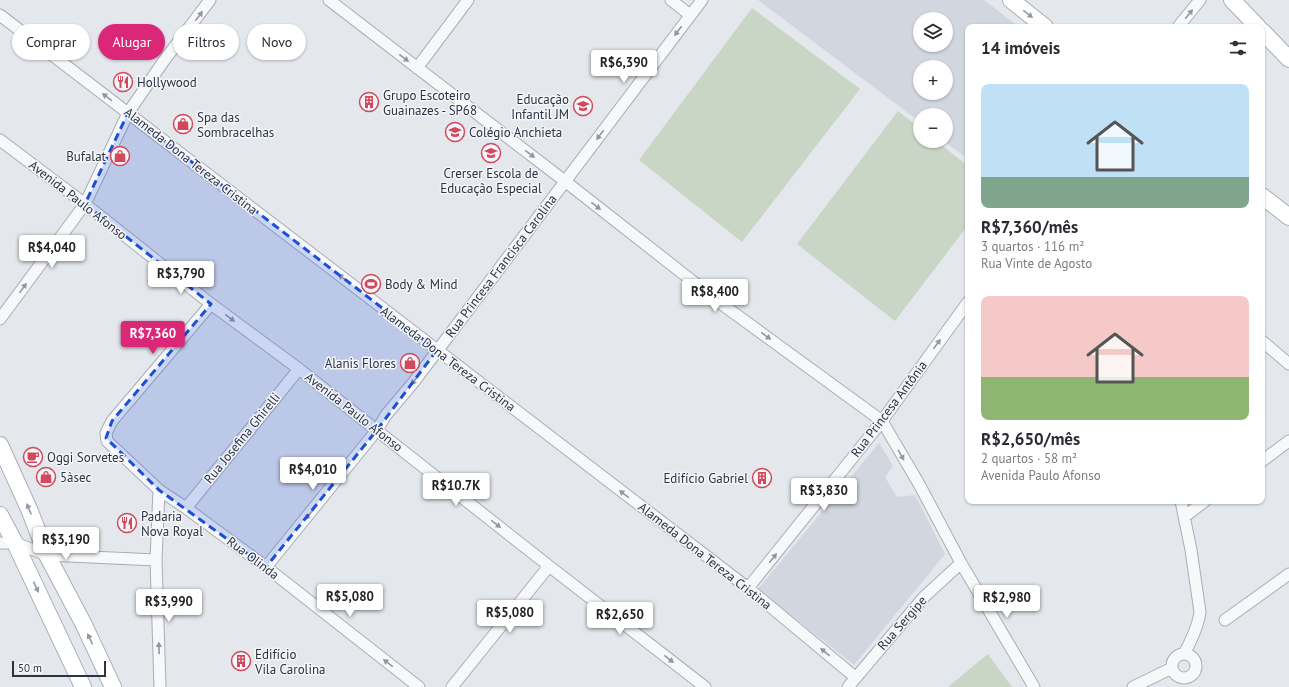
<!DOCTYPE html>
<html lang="pt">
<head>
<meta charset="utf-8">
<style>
  body { margin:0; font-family:"PT Sans",sans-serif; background:#f2f2f3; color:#2b2b33; height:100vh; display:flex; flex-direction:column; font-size:15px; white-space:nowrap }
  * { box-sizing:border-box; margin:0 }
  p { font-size:13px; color:#7c7c81 }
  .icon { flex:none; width:22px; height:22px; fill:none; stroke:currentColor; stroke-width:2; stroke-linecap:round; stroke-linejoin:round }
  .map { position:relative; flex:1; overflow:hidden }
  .panel { position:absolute; left:965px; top:24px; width:300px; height:480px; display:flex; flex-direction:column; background:#fff; border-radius:8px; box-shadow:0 1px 3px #0004 }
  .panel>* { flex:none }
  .guide { position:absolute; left:12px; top:24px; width:380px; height:36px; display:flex; gap:8px }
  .fabs { position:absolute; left:913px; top:12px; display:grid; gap:8px }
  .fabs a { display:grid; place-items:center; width:40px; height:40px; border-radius:50%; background:#fff; box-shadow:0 1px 3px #0004; font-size:20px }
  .scale { position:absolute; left:12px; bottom:10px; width:94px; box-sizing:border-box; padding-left:4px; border:2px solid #2b3445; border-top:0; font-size:11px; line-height:14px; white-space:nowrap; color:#2b3445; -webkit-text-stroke:3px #f4f6f9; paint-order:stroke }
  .price { position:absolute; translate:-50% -34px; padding:0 9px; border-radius:4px; background:#fff; color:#222; font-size:13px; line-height:26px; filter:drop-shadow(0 1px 2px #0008) }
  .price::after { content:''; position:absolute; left:50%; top:24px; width:12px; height:9px; margin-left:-6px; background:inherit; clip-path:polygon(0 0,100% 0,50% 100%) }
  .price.on { background:#db2777; color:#fff }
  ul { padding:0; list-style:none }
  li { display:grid; align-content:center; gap:8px; height:212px; padding:0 16px }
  li span { display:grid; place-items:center; height:124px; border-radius:8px; color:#555 }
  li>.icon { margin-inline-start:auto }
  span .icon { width:72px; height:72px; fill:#fffc; stroke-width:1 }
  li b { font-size:17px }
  h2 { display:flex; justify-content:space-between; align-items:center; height:48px; padding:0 16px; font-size:17px }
  .pill { padding:0 14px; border-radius:18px; background:#fff; box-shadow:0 1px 3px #0004; font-size:14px; line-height:36px }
  .pill.on { background:#db2777; color:#fff }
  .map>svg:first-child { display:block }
  .built { fill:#d2d6de; fill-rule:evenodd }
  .green { fill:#c9d6c5 }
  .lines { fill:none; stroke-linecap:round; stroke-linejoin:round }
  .street-casing { stroke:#a9aeb7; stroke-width:13 }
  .secondary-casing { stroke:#a9aeb7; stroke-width:18 }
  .street { stroke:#f7f8fa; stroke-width:11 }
  .secondary { stroke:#fff; stroke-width:16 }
  .oneway { fill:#959aa2 }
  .oneway2 { fill:#9196a0 }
  .marked { fill:#1d4ed8; fill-opacity:0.2; stroke:#1d4ed8; stroke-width:3; stroke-dasharray:8 5; stroke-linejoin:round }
  .labels { text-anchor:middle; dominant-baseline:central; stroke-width:3; stroke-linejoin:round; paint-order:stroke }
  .poi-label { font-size:13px; fill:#2b3445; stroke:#f4f6f9; text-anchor:start }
  .street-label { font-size:13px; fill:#2b3445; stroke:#f4f6f9 }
</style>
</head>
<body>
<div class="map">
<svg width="1289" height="687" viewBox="0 0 1289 687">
  <rect width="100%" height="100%" fill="#e4e7ec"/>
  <path class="built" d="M 758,0 L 984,0 L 1019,27 L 968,27 L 968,159 L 944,141 L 946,141 L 946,115 L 920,115 L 920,122 ZM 920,19 L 946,19 L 946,45 L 920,45 ZM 920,67 L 946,67 L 946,93 L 920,93 Z
    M 879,443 L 893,466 L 885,477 L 897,497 L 915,495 L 945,554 L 854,665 L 758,589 Z"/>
  <path class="green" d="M 752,8 L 860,89 L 742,242 L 639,160 Z
    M 898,111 L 920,128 L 920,141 L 936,141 L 968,166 L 968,225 L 895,321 L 797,244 Z
    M 988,654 L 1012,687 L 948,687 Z"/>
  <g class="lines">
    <g class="street-casing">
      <path id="street" d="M 329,0 L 566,182 L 723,305 L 882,421 L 919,484 L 961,563 L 1034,687
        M 671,0 L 690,15
        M 0,15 L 748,588 L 855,677
        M 1178,27 L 1200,0
        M 417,68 L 468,0
        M 0,140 L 85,204 L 211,304 L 299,369 L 549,566 L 705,687
        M 211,304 L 112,421 L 106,433 L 107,441 L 159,490 L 186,508 L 266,567 L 419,687
        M 0,319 L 85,204 L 128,113 L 163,62 L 210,0
        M 1262,341 L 1289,364
        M 1262,461 L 1289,441
        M 159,490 L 156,560 L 160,687
        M 1181,501 L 1191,550 L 1200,612 C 1198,627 1191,641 1184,654
        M 186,508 L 299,369
        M 1184,517 L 1205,501
        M 0,543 L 15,543 L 47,555 L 156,560
        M 266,567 L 377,430 L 386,415 L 413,383 L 702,0
        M 748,588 L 882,421 L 968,302
        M 1225,620 L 1289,574
        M1172 666a12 12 0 1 1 24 0a12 12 0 1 1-24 0Z
        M 452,687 L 549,566
        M 848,687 L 924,597 L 961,563
        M 1133,687 L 1172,668"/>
    </g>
    <g class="secondary-casing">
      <path id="secondary" d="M 1011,0 L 1045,27
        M 1232,0 L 1258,27
        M 1262,31 L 1289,59
        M 1262,196 L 1289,217
        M 0,445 L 29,509 L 47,555 L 84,625 L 113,687
        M 0,515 L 15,543 L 83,687"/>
    </g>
    <use href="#street" class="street"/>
    <use href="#secondary" class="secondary"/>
  </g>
  <defs><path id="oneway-solid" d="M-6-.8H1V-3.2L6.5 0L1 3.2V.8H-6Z"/></defs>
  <g class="oneway">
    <use href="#oneway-solid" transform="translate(1028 14) rotate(38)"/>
    <use href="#oneway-solid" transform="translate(29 509) rotate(-113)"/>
    <use href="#oneway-solid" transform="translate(36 587) rotate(65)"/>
    <use href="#oneway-solid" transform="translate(90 639) rotate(-115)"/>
  </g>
  <g class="oneway2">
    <use href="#oneway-solid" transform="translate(1189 14) rotate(-51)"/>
    <use href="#oneway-solid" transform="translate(199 16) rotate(-53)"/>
    <use href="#oneway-solid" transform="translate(678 31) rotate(127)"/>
    <use href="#oneway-solid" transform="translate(404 58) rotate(38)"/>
    <use href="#oneway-solid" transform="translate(107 97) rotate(-143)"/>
    <use href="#oneway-solid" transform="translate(600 135) rotate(127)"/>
    <use href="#oneway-solid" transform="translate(530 154) rotate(37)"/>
    <use href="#oneway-solid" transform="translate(596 206) rotate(38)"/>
    <use href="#oneway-solid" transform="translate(343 278) rotate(-142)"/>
    <use href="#oneway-solid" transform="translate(23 288) rotate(-54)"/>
    <use href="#oneway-solid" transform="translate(230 318) rotate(36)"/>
    <use href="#oneway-solid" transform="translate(766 336) rotate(36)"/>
    <use href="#oneway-solid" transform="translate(937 344) rotate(-54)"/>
    <use href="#oneway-solid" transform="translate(415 380) rotate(127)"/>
    <use href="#oneway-solid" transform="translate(901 455) rotate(60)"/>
    <use href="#oneway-solid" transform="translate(624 494) rotate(-143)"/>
    <use href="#oneway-solid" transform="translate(309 515) rotate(129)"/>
    <use href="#oneway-solid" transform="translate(496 524) rotate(38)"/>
    <use href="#oneway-solid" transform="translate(773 558) rotate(-51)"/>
    <use href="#oneway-solid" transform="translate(159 648) rotate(-92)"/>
    <use href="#oneway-solid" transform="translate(825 652) rotate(-140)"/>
    <use href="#oneway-solid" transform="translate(669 659) rotate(38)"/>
    <use href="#oneway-solid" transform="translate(388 663) rotate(-142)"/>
  </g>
  <path class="marked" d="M 128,113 L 437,350 L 377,430 L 266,567 L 159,490 L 106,438 L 112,421 L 211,304 L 85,204 Z"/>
  <defs>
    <g id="restaurant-ring" transform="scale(1)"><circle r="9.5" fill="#f4f6f9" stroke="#d1495b" stroke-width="1.5"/><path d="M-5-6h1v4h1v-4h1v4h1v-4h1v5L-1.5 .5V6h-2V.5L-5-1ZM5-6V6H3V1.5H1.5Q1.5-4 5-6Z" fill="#d1495b"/></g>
    <g id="building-ring" transform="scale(1)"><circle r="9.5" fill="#f4f6f9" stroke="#d1495b" stroke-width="1.5"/><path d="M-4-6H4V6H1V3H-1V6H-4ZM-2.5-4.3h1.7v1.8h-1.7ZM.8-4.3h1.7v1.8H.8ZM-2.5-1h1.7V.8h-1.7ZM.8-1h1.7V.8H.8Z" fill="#d1495b"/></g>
    <g id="school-ring" transform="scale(1)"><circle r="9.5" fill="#f4f6f9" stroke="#d1495b" stroke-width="1.5"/><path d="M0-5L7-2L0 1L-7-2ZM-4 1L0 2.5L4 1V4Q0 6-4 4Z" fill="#d1495b"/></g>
    <g id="shop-ring" transform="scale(1)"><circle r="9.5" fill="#f4f6f9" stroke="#d1495b" stroke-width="1.5"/><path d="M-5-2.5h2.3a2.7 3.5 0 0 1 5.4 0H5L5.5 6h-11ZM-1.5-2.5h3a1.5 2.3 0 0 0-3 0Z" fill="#d1495b"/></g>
    <g id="stadium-ring" transform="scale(1)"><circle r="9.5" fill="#f4f6f9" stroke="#d1495b" stroke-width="1.5"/><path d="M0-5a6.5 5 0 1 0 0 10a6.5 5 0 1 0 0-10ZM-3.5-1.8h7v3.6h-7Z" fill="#d1495b"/></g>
    <g id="cafe-ring" transform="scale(1)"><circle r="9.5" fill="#f4f6f9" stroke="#d1495b" stroke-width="1.5"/><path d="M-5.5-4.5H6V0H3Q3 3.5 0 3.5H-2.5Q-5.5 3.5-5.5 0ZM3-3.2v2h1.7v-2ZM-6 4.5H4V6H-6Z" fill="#d1495b"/></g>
  </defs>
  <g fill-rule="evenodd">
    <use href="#restaurant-ring" x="123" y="82"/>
    <use href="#building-ring" x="369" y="102"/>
    <use href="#school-ring" x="583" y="106"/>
    <use href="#shop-ring" x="183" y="124"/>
    <use href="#school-ring" x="455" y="132"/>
    <use href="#school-ring" x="491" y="153"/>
    <use href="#shop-ring" x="120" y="156"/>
    <use href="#stadium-ring" x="371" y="284"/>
    <use href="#shop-ring" x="410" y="363"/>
    <use href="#cafe-ring" x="33" y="457"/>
    <use href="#shop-ring" x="46" y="477"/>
    <use href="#building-ring" x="762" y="478"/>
    <use href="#restaurant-ring" x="127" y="523"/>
    <use href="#building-ring" x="241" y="661"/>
  </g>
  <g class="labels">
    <g class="poi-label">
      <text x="137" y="82">Hollywood</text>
      <text x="383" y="95">Grupo Escoteiro<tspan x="383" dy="15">Guainazes - SP68</tspan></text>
      <text x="569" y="99" text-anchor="end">Educação<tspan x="569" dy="15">Infantil JM</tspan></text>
      <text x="197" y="117">Spa das<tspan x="197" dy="15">Sombracelhas</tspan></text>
      <text x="469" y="132">Colégio Anchieta</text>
      <text x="106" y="156" text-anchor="end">Bufalat</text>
      <text x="491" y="173" text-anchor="middle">Crerser Escola de<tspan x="491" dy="15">Educação Especial</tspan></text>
      <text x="385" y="284">Body &amp; Mind</text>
      <text x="396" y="363" text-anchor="end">Alanis Flores</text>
      <text x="47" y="457">Oggi Sorvetes</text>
      <text x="60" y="477">5àsec</text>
      <text x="748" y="478" text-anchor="end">Edifício Gabriel</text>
      <text x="141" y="516">Padaria<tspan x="141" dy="15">Nova Royal</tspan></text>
      <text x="255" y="654">Edifício<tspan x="255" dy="15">Vila Carolina</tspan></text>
    </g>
    <g class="street-label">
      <text transform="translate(191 161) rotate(38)">Alameda Dona Tereza Cristina</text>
      <text transform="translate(78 200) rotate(38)">Avenida Paulo Afonso</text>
      <text transform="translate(501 266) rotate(-53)">Rua Princesa Francisca Carolina</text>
      <text transform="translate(448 359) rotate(37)">Alameda Dona Tereza Cristina</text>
      <text transform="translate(889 409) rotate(-53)">Rua Princesa Antônia</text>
      <text transform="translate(354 412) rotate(38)">Avenida Paulo Afonso</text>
      <text transform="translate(242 438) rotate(-51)">Rua Josefina Ghirelli</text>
      <text transform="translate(705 556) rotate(38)">Alameda Dona Tereza Cristina</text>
      <text transform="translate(253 558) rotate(37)">Rua Olinda</text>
      <text transform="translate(902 623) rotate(-49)">Rua Sergipe</text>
    </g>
  </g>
</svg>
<div class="fabs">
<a><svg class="icon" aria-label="layers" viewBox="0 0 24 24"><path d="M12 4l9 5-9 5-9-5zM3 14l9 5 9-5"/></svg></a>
<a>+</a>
<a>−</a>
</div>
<div class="scale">50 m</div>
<b class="price" style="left:624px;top:84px">R$6,390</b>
<b class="price" style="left:52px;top:269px">R$4,040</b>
<b class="price" style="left:181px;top:295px">R$3,790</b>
<b class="price" style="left:715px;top:313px">R$8,400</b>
<b class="price on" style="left:153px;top:355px">R$7,360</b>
<b class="price" style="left:313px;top:491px">R$4,010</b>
<b class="price" style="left:456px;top:507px">R$10.7K</b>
<b class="price" style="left:824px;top:512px">R$3,830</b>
<b class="price" style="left:66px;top:561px">R$3,190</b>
<b class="price" style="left:350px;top:618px">R$5,080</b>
<b class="price" style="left:1007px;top:619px">R$2,980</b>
<b class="price" style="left:169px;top:623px">R$3,990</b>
<b class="price" style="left:510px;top:634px">R$5,080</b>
<b class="price" style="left:620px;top:636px">R$2,650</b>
<div class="guide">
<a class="pill">Comprar</a>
<a class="pill on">Alugar</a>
<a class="pill">Filtros</a>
<a class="pill">Novo</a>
</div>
<section class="panel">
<h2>14 imóveis<svg class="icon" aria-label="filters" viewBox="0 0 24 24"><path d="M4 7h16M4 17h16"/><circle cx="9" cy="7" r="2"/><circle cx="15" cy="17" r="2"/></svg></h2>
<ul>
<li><span style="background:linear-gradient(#bfe0f5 75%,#7fa58c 0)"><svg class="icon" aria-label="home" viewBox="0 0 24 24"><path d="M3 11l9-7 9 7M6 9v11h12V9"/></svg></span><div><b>R$7,360/mês</b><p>3 quartos · 116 m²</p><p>Rua Vinte de Agosto</p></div></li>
<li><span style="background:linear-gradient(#f6c9c9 65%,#8fb573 0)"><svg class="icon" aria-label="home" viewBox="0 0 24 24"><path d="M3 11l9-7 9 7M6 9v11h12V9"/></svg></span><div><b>R$2,650/mês</b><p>2 quartos · 58 m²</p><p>Avenida Paulo Afonso</p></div></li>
</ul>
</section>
</div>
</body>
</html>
